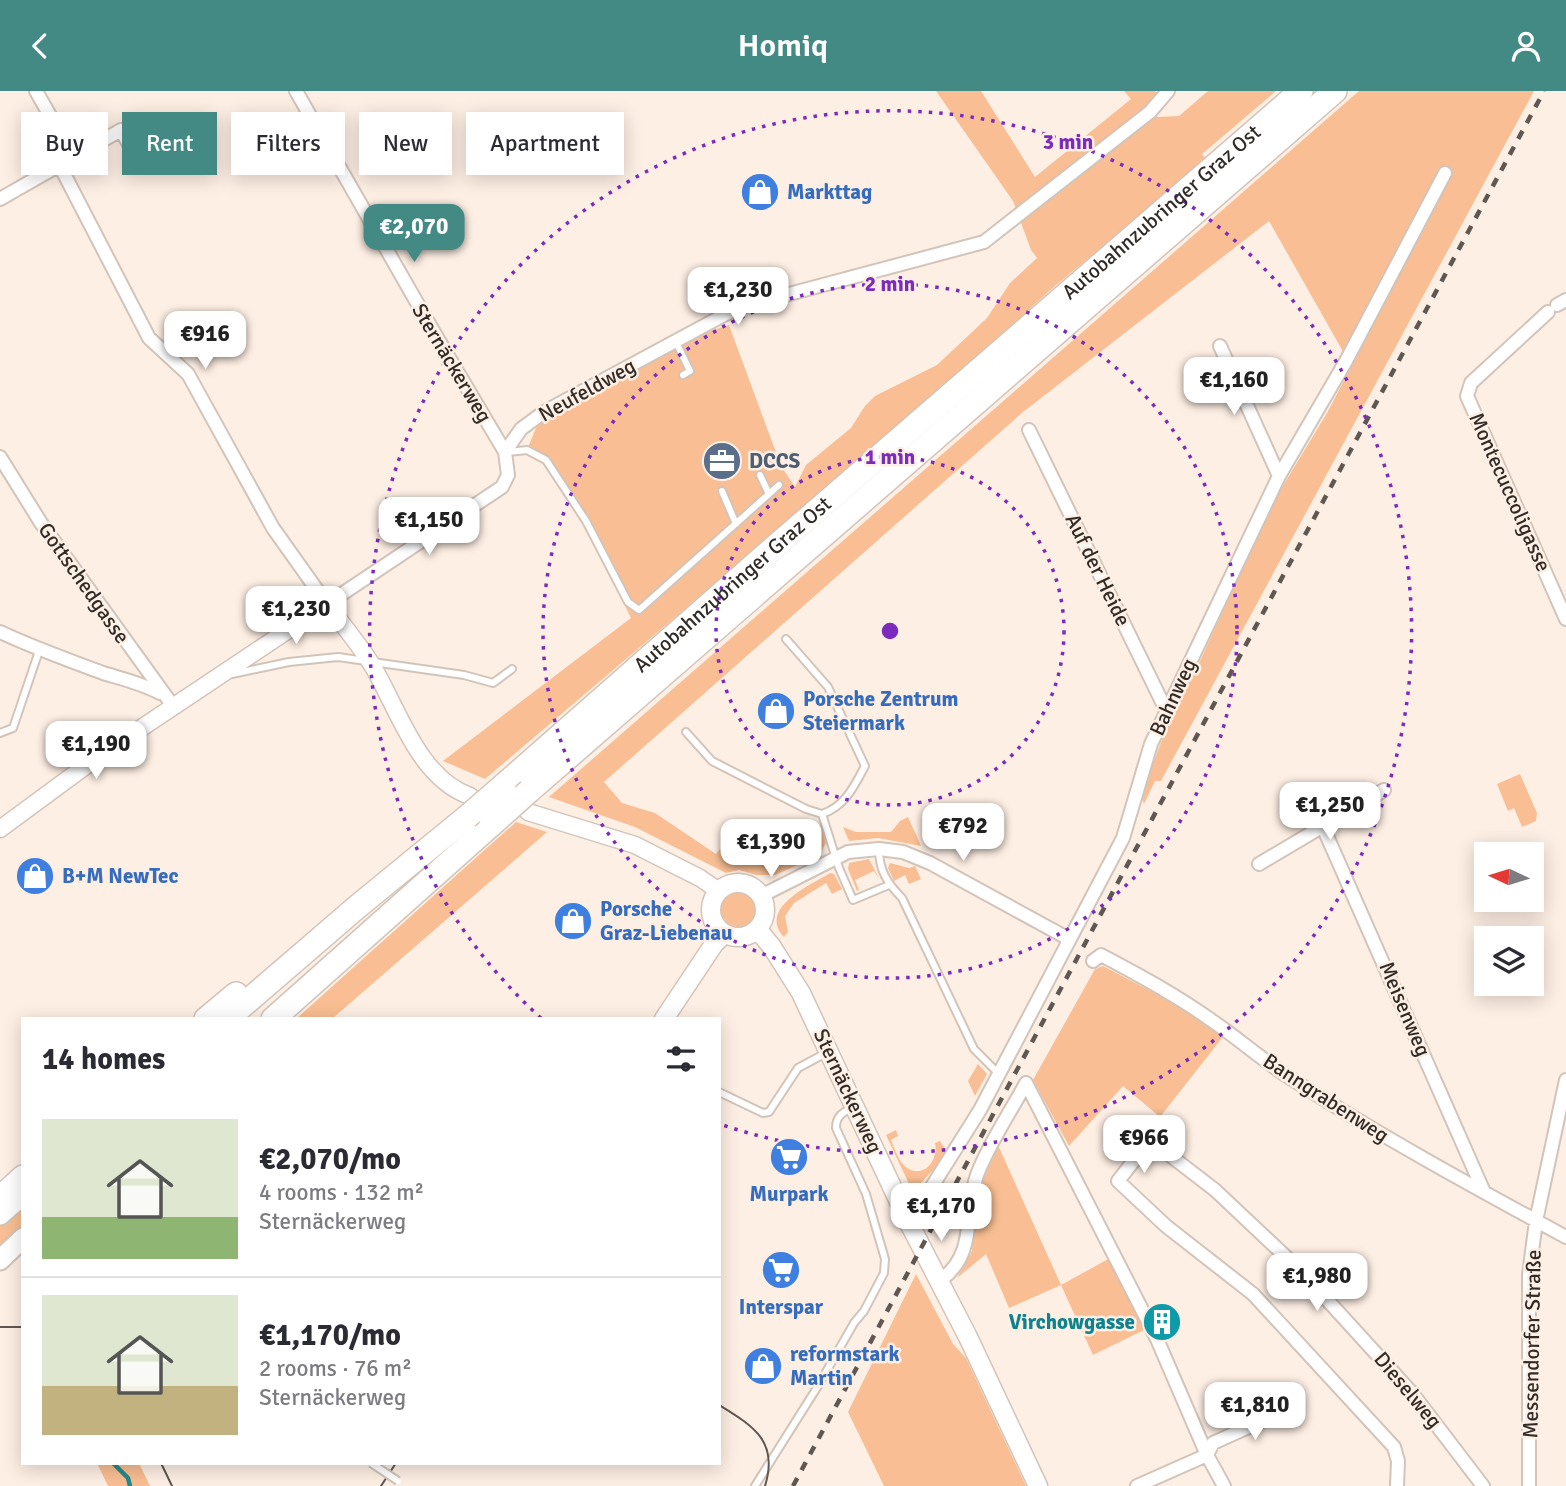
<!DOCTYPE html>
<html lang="en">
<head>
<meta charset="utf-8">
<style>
  body { margin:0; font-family:Signika,sans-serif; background:#f7f7f7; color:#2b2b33; height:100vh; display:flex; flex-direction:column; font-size:26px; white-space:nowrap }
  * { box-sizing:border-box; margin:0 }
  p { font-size:23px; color:#7c7c81 }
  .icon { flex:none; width:38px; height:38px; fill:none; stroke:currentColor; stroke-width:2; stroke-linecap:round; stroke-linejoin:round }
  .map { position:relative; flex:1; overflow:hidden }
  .details { position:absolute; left:21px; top:926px; width:700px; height:448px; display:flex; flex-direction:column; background:#fff; border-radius:0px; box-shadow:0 4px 18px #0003 }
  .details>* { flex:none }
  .guide { position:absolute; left:21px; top:21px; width:700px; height:63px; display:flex; gap:14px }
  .needle { width:46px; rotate:274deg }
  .controls { position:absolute; left:1474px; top:751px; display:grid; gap:14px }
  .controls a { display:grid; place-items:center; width:70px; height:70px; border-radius:0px; background:#fff; box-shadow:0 4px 18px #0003; font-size:35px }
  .price { position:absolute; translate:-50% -60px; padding:0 16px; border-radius:14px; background:#fff; color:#222; font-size:23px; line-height:46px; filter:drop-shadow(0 2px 4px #0008) }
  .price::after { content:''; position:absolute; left:50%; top:42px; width:21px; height:16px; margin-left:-10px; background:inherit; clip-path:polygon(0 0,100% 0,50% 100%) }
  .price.active { background:#438a85; color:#fff }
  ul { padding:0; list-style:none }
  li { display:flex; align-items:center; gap:21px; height:175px; padding:0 21px }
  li+li { border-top:2px solid #e1e1e2 }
  li span { display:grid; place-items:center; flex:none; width:196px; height:140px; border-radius:0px; color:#555 }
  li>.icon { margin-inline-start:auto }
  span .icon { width:84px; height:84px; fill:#fffc; stroke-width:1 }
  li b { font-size:30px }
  h2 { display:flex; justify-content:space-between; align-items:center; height:84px; padding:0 21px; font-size:30px }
  .chip { padding:0 24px; border-radius:0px; background:#fff; box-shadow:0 4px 18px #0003; font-size:24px; line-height:63px }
  .chip.active { background:#438a85; color:#fff }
  header { display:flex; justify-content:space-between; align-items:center; height:91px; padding:0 21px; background:#438a85; color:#fff; font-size:32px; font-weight:600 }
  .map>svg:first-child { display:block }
  .green { fill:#f9be93 }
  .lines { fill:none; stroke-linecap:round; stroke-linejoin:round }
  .stream { stroke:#24898b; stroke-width:4.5 }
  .service-casing { stroke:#d3c4b9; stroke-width:10 }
  .minor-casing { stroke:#d3c4b9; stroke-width:16 }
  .tertiary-casing { stroke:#d3c4b9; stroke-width:19 }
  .secondary-casing { stroke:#d3c4b9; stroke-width:21 }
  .primary-casing { stroke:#d3c4b9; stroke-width:23 }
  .motorway-casing { stroke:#d3c4b9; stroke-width:26 }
  .service { stroke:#fff; stroke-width:6 }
  .minor { stroke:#fff; stroke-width:12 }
  .tertiary { stroke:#fff; stroke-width:16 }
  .secondary { stroke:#fff; stroke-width:18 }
  .primary { stroke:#fff; stroke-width:19 }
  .motorway { stroke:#fff; stroke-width:23 }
  .tram { stroke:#5f5751; stroke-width:2 }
  .rail { stroke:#5f5751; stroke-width:4.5; stroke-dasharray:9 9; stroke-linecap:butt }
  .service-bridge-casing { stroke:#d3c4b9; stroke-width:10; stroke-linecap:butt }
  .motorway-bridge-casing { stroke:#d3c4b9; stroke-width:26; stroke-linecap:butt }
  .service-bridge { stroke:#fff; stroke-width:6 }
  .motorway-bridge { stroke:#fff; stroke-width:23 }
  .ring { fill:none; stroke:#7b2cbf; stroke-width:3.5; stroke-dasharray:3.5 7 }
  .labels { text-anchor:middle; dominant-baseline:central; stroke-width:5; stroke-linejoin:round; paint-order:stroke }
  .shop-label { font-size:21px; font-weight:bold; fill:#366cbe; stroke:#feefe4; text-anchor:start }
  .street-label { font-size:21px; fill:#312b27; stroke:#feefe4 }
  .service-label { font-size:21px; font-weight:bold; fill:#4e5e75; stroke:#feefe4; text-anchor:start }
  .culture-label { font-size:21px; font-weight:bold; fill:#0d838f; stroke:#feefe4; text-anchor:end }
  .centre { fill:#7b2cbf; stroke:#feefe4; stroke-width:3.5 }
  .ring-label { font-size:21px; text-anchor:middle; font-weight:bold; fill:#7b2cbf; stroke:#feefe4; stroke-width:5; stroke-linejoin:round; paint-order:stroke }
</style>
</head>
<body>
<header><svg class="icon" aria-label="back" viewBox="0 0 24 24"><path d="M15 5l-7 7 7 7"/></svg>Homiq<svg class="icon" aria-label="person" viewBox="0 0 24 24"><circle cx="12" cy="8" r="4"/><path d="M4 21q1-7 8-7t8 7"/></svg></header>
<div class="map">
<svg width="1566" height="1395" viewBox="0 0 1566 1395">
  <rect width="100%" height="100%" fill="#feefe4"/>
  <path class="green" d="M 936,0 L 981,0 L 1035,86 L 1131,8 L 1124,0 L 1155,0 L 1159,4 L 1151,21 L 1157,26 L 1179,25 L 1208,0 L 1276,0 L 1202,63 L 1207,69 L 1056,194 L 914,323 L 485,688 L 443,670 L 631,527 L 571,407 L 546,369 L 527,359 L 536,337 L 547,324 L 713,239 L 729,234 L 781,375 L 795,396 L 806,374 L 851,337 L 865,315 L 875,305 L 937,274 L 987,227 L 1010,192 L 1037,167 L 1031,159 L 1013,110 Z
    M 1359,0 L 1534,0 L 1161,690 L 1155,690 L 1144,713 L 1141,704 L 1168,633 L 1201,568 L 1269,418 L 1327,322 L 1405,173 L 1439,95 L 1345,264 L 1269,130 L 1023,321 L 604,691 L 622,712 L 655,722 L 716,763 L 720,758 L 741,772 L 745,767 L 755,774 L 767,759 L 786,772 L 799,756 L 808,761 L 818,745 L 809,739 L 814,733 L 821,735 L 826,752 L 821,761 L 804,771 L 775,784 L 756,784 L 739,779 L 726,782 L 635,736 L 549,706 Z
    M 1520,683 L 1537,722 L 1536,730 L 1522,736 L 1514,717 L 1508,720 L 1497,693 Z
    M 908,726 L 921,755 L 878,747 L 849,750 L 843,736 L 856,741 L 891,741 L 900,730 Z
    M 516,731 L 547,741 L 333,927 L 297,927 Z
    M 869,768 L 880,789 L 874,780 L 855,789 L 859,799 L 857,800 L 848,778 L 849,772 Z
    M 890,772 L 909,777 L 915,775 L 921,788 L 909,793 L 905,784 L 894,790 L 888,777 Z
    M 830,782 L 834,783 L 842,798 L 832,803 L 826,792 L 794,812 L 785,825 L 788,841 L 784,846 C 757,817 811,794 830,782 Z
    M 736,801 C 767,804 759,844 730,836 L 720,822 C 720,811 725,804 736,801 Z
    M 1103,875 L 1198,925 L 1222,947 L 1160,1026 L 1123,995 L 1069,1055 L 1033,989 L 1095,878 Z
    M 978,973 L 987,983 L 975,1005 L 968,990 Z
    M 896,1039 L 898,1045 L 891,1049 C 895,1058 899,1073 909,1078 C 926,1087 939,1066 935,1052 L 940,1050 L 946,1059 L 935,1077 L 916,1097 L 910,1095 L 886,1044 Z
    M 997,1052 L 1061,1194 L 1112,1166 L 1146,1238 L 1093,1264 L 1061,1194 L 1009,1217 L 986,1163 L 957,1187 L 972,1160 L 977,1107 L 987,1073 Z
    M 23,1113 L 23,1134 L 0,1154 L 0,1135 Z
    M 916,1183 L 953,1253 L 966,1267 L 1026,1395 L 884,1395 L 848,1321 Z
    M 97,1372 L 139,1372 L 150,1395 L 108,1395 Z"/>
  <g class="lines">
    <path class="stream" d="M 113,1372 L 128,1387 L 130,1395"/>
    <g class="service-casing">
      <path id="service" d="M 676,251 L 690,280 L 683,284
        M 507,361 L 527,359 L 546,369 L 586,430 L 628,511 L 639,519 L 779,394
        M 760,384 L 769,403
        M 722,400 L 736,433
        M 786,548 L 828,596 L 865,675 C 854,696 845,715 822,723
        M 232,583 L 289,571 L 338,566 L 464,584 L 493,592 L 512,578
        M 686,641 L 712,670 L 806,718 L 822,723 L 839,777 L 853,809 L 889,794
        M 0,642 L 13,637 L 39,560
        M 879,758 C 879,779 887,792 902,807 L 974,958 L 998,982
        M 719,1001 L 763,1022 L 769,1021 L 798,977 L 828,961
        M 755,1395 L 818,1295 L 854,1232 L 864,1220 L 884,1182 L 885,1168 L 866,1103 L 836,1037 C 836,1025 842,1022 853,1016"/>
    </g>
    <g class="minor-casing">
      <path id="minor" d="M 36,0 L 65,51 L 60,75 L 149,247 L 188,283 L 273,437 L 327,513 L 502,396 L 508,384 L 505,361 L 521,338 L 544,321 L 737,217 L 984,151 L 1150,21 L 1168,0
        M 296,0 L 432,238 L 505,361
        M 0,108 L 121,39 L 135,64
        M 1557,214 L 1566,209
        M 1548,221 L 1471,292 L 1467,305 L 1566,528
        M 1220,255 L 1279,385
        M 1029,339 L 1166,619
        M 0,366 L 41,432 L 173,615
        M 0,541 C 34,557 68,569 103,582 C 123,588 141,592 160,602
        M 1323,736 L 1484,1101
        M 1259,773 L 1384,699
        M 761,805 L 848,761 L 879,758 L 903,761 L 930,772 L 1069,848
        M 1093,870 L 1101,864 C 1139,884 1176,904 1211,929 C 1236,946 1259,966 1284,983 C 1375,1042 1470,1094 1566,1146
        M 1026,992 L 1157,1248 L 1207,1364 L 1224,1395
        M 909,1132 L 980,1019 L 1123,747 L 1151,653 L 1279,385 L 1346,270 L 1445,82
        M 941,1189 C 978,1161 963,1123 977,1084 C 989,1052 1010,1022 1026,992
        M 1137,1395 L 1207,1364 L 1213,1352 L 1284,1320
        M 1397,1395 L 1398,1370 L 1394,1356 L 1253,1203 L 1166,1135 L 1118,1090 L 1150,1049 L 1215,1099 L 1300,1179 L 1412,1302 L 1483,1395
        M 1529,1395 L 1529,1184 L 1536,1130 L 1566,989"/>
    </g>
    <g class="tertiary-casing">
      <path id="tertiary" d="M 528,721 L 635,754 L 700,787 L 719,800
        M 0,738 L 95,668 L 327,513 C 342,533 359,553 372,574 C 398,617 418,687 470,705"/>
    </g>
    <g class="secondary-casing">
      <path id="secondary" d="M711 819a27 27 0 1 1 54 0a27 27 0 1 1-54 0Z
        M 755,840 L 763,845 L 772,856 L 801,902 L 909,1132 L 968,1246 L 1038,1395
        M 664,928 L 714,853 L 724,843"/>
    </g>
    <g class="primary-casing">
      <path id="primary" d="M 0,1124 L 23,1104
        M 0,1169 L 23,1147"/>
    </g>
    <g class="motorway-casing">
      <g id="motorway">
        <path id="s1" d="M 504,694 L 777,454 L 1301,0"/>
        <path d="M 529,700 L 1335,0"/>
        <path d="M 206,928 L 236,903"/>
        <path d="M 227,928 L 357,816 L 467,726"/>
        <path d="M 273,928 L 491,734"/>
        <path d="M 0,1107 L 23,1086"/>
      </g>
    </g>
    <use href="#service" class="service"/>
    <use href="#minor" class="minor"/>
    <use href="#tertiary" class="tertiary"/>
    <use href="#secondary" class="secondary"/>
    <use href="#primary" class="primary"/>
    <use href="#motorway" class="motorway"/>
    <path class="tram" d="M 0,1236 L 23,1236
      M 719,1314 C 753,1335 779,1350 765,1395
      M 161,1372 L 172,1395
      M 381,1395 L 396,1372"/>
    <path class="rail" d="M 793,1395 L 1544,0"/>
    <g class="service-bridge-casing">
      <path id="service-bridge" d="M 371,1372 L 398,1390"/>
    </g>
    <g class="motorway-bridge-casing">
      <path id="motorway-bridge" d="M 467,726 L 504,694
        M 491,734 L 529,700"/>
    </g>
    <use href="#service-bridge" class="service-bridge"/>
    <use href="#motorway-bridge" class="motorway-bridge"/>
  </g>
  <g class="ring">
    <circle cx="890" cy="540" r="174"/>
    <circle cx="890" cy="540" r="347"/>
    <path d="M541 927A521 521 0 1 1 720 1033"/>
  </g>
  <defs>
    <g id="shop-disc" transform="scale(2.0125)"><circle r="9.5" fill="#3f7fe0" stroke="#feefe4"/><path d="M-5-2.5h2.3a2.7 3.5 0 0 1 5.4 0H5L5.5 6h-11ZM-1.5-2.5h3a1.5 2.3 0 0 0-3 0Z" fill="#fff"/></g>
    <g id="office-disc" transform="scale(2.0125)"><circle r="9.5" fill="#5c6f8a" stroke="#feefe4"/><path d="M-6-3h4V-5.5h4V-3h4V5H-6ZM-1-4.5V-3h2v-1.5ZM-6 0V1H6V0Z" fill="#fff"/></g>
    <g id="supermarket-disc" transform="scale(2.0125)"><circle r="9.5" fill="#3f7fe0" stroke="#feefe4"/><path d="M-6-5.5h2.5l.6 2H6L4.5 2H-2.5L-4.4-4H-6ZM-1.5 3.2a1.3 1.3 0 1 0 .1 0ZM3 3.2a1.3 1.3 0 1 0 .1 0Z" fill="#fff"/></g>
    <g id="building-disc" transform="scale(2.0125)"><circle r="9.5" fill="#0f9aa8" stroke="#feefe4"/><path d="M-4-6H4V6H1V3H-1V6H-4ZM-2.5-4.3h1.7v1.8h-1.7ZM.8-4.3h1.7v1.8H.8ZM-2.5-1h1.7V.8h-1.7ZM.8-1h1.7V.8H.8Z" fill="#fff"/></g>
  </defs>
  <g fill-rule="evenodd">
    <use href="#shop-disc" x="760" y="101"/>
    <use href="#office-disc" x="722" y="370"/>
    <use href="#shop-disc" x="776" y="620"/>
    <use href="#shop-disc" x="35" y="785"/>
    <use href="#shop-disc" x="573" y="830"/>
    <use href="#supermarket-disc" x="789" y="1066"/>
    <use href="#supermarket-disc" x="781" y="1179"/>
    <use href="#building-disc" x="1162" y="1231"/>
    <use href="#shop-disc" x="763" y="1275"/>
  </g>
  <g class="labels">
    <g class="shop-label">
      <text x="787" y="101">Markttag</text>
      <text x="803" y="608">Porsche Zentrum<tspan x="803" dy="24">Steiermark</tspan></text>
      <text x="62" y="785">B+M NewTec</text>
      <text x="600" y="818">Porsche<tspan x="600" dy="24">Graz-Liebenau</tspan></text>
      <text x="789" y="1103" text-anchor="middle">Murpark</text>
      <text x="781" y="1216" text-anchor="middle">Interspar</text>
      <text x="790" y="1263">reformstark<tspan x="790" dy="24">Martin</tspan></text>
    </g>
    <g class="street-label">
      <text stroke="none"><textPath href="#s1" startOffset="872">Autobahnzubringer Graz Ost</textPath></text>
      <text transform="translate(452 272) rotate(59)">Sternäckerweg</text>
      <text transform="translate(587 299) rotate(-29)">Neufeldweg</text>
      <text transform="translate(1510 401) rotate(66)">Montecuccoligasse</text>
      <text transform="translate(1098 479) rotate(64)">Auf der Heide</text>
      <text transform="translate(84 492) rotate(55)">Gottschedgasse</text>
      <text stroke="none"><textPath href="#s1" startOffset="304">Autobahnzubringer Graz Ost</textPath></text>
      <text transform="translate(1173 606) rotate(-65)">Bahnweg</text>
      <text transform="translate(1405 918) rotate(67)">Meisenweg</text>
      <text transform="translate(848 1000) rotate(65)">Sternäckerweg</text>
      <text transform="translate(1326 1007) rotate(33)">Banngrabenweg</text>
      <text transform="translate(1532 1253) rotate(-89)">Messendorfer Straße</text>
      <text transform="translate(1408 1299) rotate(50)">Dieselweg</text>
    </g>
    <g class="service-label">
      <text x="749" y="370">DCCS</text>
    </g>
    <g class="culture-label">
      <text x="1135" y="1231">Virchowgasse</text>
    </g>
  </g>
  <circle cx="890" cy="540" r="10" class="centre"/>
  <g class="ring-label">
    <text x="1068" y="58">3 min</text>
    <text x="890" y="200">2 min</text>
    <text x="890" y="373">1 min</text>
  </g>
</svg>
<div class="controls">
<a><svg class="needle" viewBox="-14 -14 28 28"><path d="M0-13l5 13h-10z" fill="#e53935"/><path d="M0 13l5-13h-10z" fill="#7c7c81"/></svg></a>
<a><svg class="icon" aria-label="layers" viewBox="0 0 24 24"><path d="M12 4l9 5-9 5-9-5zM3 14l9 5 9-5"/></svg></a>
</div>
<b class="price active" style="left:414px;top:173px">€2,070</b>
<b class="price" style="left:738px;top:236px">€1,230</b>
<b class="price" style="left:205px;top:280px">€916</b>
<b class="price" style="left:1234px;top:326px">€1,160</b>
<b class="price" style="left:429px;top:466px">€1,150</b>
<b class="price" style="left:296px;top:555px">€1,230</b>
<b class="price" style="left:96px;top:690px">€1,190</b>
<b class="price" style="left:1330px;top:751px">€1,250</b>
<b class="price" style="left:963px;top:772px">€792</b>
<b class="price" style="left:771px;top:788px">€1,390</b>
<b class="price" style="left:1144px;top:1084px">€966</b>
<b class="price" style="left:941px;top:1152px">€1,170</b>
<b class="price" style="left:1317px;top:1222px">€1,980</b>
<b class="price" style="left:1255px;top:1351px">€1,810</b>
<div class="guide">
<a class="chip">Buy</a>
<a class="chip active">Rent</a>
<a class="chip">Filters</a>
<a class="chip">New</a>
<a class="chip">Apartment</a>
</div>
<section class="details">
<h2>14 homes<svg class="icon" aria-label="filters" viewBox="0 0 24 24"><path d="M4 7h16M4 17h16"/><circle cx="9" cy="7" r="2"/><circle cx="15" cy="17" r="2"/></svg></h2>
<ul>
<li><span style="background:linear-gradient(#dfe7d0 70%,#8fb573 0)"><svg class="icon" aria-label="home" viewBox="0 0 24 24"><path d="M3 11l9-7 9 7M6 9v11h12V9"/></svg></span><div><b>€2,070/mo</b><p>4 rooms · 132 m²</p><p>Sternäckerweg</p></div></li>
<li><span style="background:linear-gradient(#dfe7d0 65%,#c2b280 0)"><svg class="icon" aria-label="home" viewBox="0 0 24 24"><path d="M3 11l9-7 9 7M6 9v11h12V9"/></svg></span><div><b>€1,170/mo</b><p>2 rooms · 76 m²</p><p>Sternäckerweg</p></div></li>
</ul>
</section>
</div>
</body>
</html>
